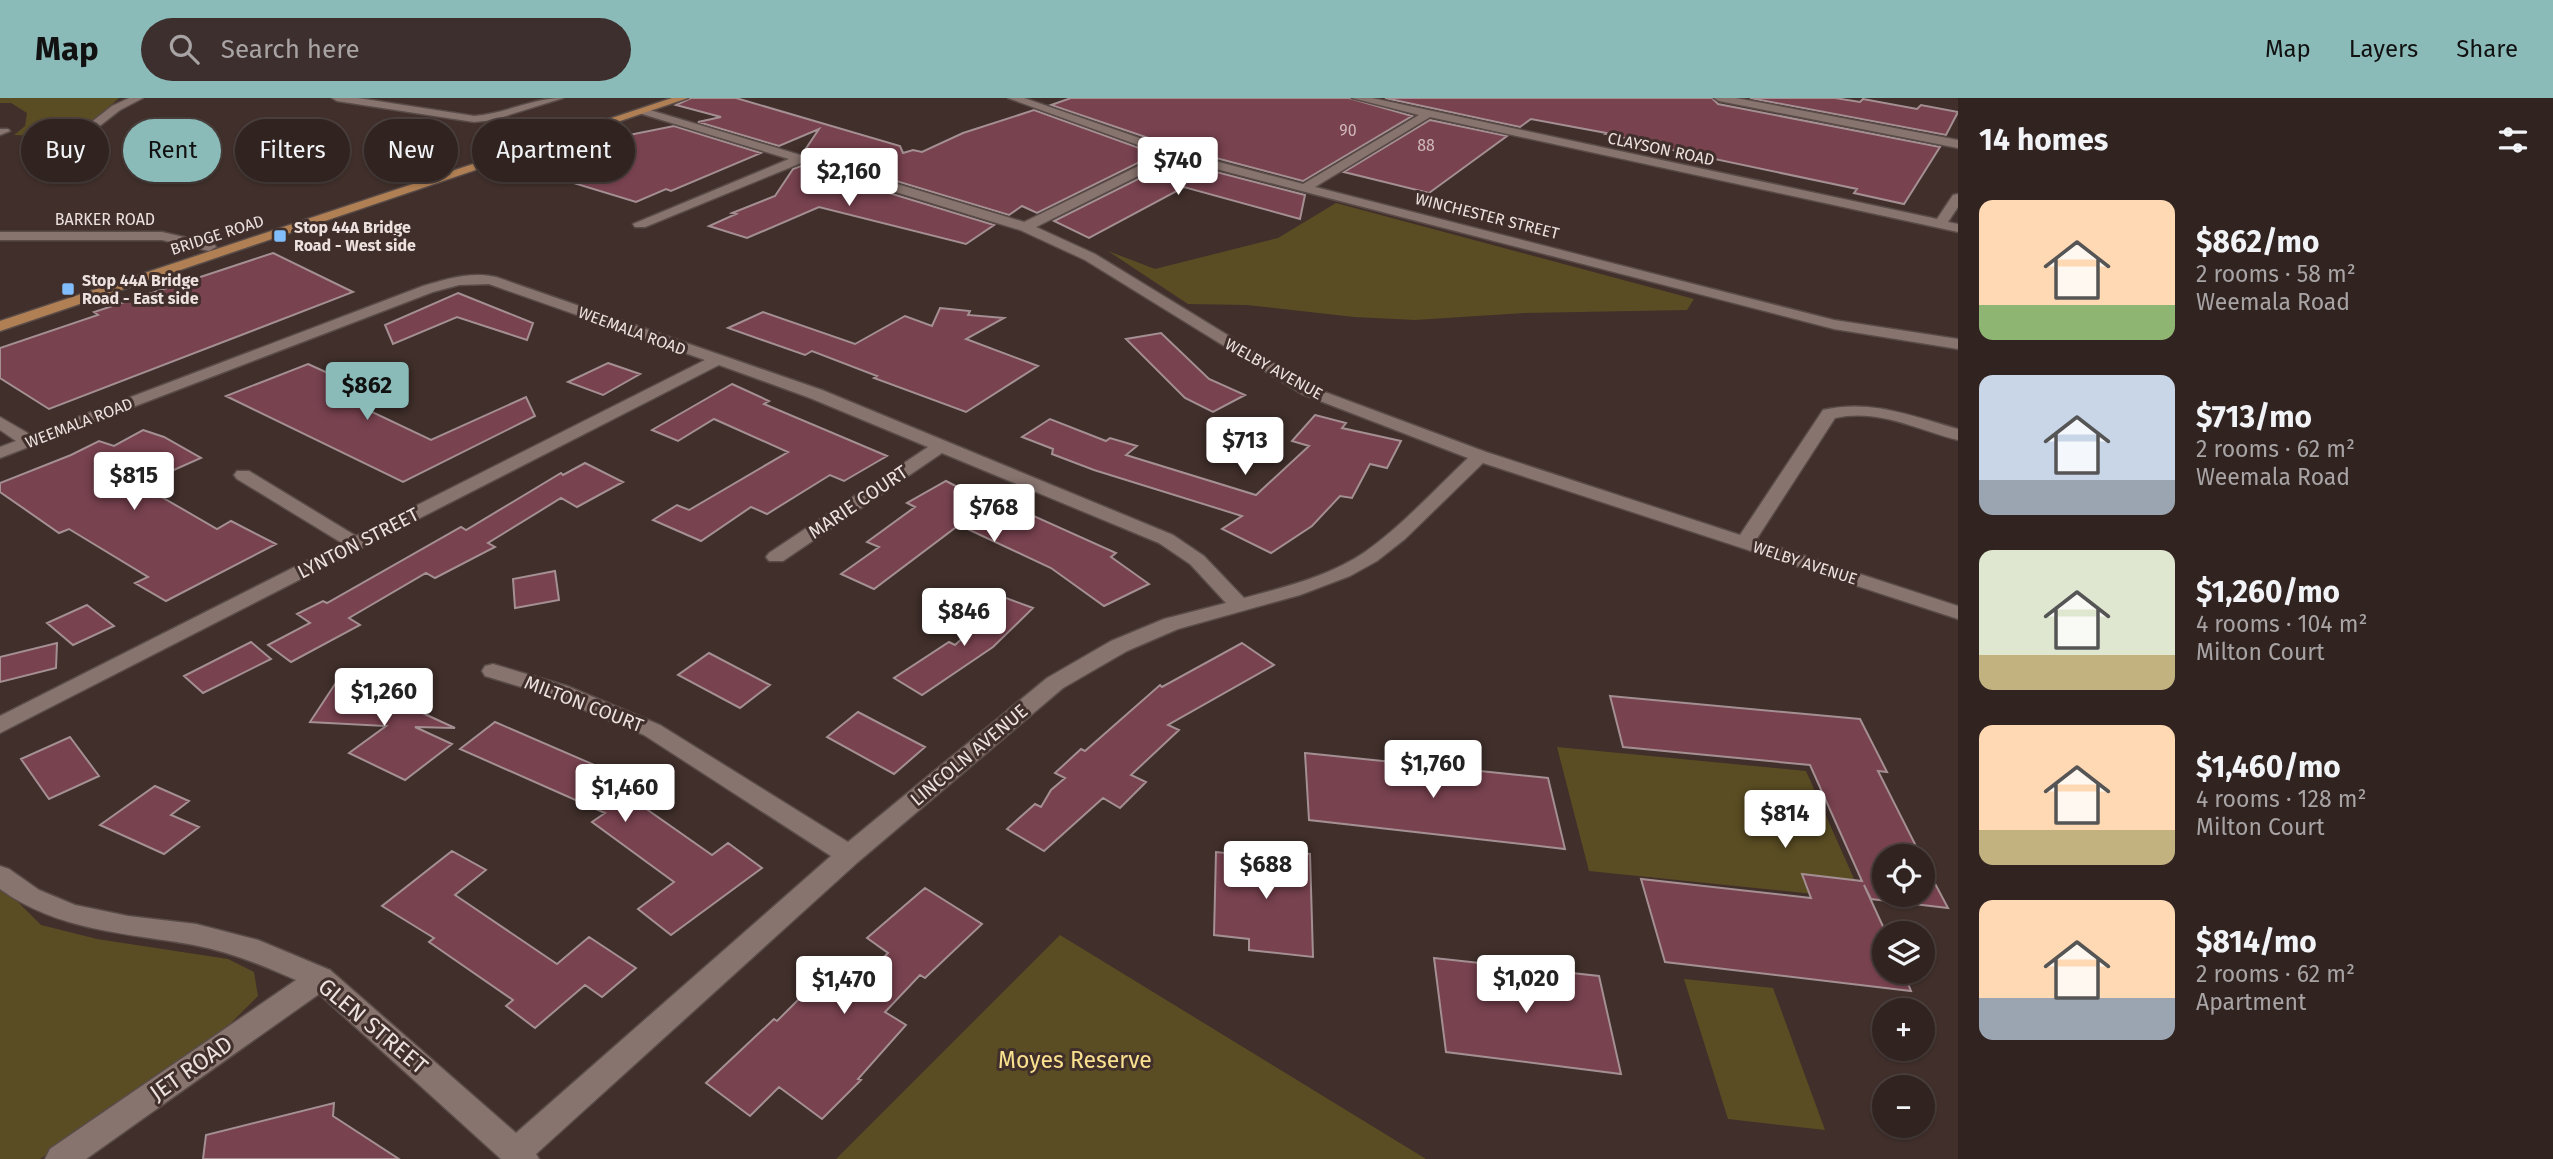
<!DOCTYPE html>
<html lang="en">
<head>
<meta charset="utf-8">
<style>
  body { margin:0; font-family:"Fira Sans",sans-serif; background:#3c2f2d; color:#f1f3f6; height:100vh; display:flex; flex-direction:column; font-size:26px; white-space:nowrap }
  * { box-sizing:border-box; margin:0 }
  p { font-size:23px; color:#a8a4a5 }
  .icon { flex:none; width:38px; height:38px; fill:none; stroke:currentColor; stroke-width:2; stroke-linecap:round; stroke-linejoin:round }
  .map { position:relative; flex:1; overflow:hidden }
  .panel { display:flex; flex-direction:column; background:#302320; width:595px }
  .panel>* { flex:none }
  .hud { position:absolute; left:21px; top:21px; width:665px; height:63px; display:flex; gap:14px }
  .fabs { position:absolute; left:1872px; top:746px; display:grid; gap:14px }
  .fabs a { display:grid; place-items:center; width:63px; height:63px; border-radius:50%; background:#302320; box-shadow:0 2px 5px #0004,0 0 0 2px #4b403e; font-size:35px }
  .price { position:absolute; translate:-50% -60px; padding:0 16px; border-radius:7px; background:#fff; color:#222; font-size:23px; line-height:46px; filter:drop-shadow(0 2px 4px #0008) }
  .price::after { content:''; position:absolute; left:50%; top:42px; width:21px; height:16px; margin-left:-10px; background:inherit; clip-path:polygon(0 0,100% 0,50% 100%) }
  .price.active { background:#8bbbb9; color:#111 }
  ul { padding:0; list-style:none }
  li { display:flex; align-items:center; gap:21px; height:175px; padding:0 21px }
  li span { display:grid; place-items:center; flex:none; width:196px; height:140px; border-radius:14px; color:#555 }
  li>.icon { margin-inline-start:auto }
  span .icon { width:84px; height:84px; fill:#fffc; stroke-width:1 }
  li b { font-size:30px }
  h2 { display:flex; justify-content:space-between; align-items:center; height:84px; padding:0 21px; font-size:30px }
  .tag { padding:0 24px; border-radius:32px; background:#302320; box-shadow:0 2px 5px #0004,0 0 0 2px #4b403e; font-size:24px; line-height:63px }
  .tag.active { background:#8bbbb9; color:#111 }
  header { display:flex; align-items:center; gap:42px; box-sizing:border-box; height:98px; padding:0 35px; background:#8bbbb9; color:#111 }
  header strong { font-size:33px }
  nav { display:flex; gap:38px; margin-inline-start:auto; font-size:24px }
  .search { width:490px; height:63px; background:#3c2f2d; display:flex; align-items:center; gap:18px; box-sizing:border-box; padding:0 24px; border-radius:38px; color:#a8a4a5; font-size:26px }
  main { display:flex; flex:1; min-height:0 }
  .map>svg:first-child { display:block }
  .green { fill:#5a4d23 }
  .building { fill:#78424f; stroke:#a48f92; stroke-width:2 }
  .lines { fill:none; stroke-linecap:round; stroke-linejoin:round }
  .minor-casing { stroke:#594c48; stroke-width:3 }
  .major-casing { stroke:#594c48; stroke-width:3 }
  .minor { fill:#88746f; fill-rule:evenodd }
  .major { fill:#b07f54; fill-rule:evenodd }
  .poi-dot { fill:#80bdfa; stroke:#402f2b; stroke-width:2.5 }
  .labels { text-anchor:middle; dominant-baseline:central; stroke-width:6; stroke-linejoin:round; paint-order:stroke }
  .number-label { font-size:16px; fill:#cfb9ba }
  .far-street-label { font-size:16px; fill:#ece1de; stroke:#402f2b }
  .far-poi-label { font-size:16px; font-weight:bold; fill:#ece1de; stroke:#402f2b; text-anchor:start }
  .street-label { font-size:19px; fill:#ece1de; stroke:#402f2b }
  .near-street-label { font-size:23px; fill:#ece1de; stroke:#402f2b }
  .near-park-label { font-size:23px; fill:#fae18f; stroke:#402f2b }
</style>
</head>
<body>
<header>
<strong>Map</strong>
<div class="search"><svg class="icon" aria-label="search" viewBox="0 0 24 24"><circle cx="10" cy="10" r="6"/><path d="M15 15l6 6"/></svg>Search here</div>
<nav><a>Map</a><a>Layers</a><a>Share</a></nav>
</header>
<main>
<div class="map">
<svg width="1958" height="1061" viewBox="0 0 1958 1061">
  <rect width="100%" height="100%" fill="#402f2b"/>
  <path class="green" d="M 0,0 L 119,0 L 99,18 L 71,39 L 14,37 L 25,28 L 27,15 L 11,5 L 0,5 Z
    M 1336,105 L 1694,201 L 1687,212 L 1524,215 L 1415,222 L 1354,219 L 1247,207 L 1188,206 L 1108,153 L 1155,171 L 1278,140 Z
    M 1557,649 L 1806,673 L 1863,801 L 1589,773 Z
    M 0,786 L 41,827 L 97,841 L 228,861 L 254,874 L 258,898 L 218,938 L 40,1061 L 0,1061 Z
    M 1060,837 L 1426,1061 L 836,1061 Z
    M 1684,881 L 1773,890 L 1825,1032 L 1728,1021 Z"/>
  <path class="building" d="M 691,0 L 736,0 L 900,48 L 903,55 L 913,52 L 922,54 L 963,35 L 1034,12 L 1156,56 L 1037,115 L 1022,108 L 1009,117 L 803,55 L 819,31 L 779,48 L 698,24 L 721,19 L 676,7 Z
    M 1071,0 L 1349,0 L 1412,18 L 1303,83 L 1178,50 L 1051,7 Z
    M 1385,0 L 1712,0 L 1718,6 L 1940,49 L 1904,106 L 1854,95 L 1857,91 L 1648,47 L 1650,45 L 1605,36 L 1606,35 L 1531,21 L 1520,29 Z
    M 1750,0 L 1835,0 L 1860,4 L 1863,1 L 1917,11 L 1921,7 L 1958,14 L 1946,37 Z
    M 1430,22 L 1507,38 L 1429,95 L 1344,74 Z
    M 674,28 L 761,55 L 671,93 L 666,91 L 636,104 L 521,69 L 604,42 Z
    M 1174,63 L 1305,97 L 1300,121 L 1184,89 L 1089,140 L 1054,123 Z
    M 801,68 L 994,127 L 966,146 L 819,109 L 747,140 L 709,128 L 736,116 L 732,115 L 775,98 L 793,71 Z
    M 273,155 L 353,194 L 49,311 L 0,280 L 0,250 L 98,217 L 94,214 Z
    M 458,195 L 533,225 L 527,242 L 457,219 L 393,246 L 385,227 Z
    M 940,210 L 970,213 L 968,217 L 1004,220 L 966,241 L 1038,268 L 966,314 L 874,280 L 877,278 L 812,253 L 805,257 L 728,230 L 763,214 L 855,246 L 905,218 L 932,228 Z
    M 1161,235 L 1209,281 L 1245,297 L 1213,314 L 1185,300 L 1126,241 Z
    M 608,265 L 640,276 L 603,297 L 568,284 Z
    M 308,266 L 372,295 L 351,304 L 431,342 L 526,299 L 535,318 L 403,384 L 226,298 Z
    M 732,286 L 769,303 L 764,306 L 887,358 L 844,383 L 830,377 L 767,416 L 751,409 L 701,443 L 653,422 L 677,407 L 689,412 L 788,354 L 714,321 L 678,343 L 652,332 Z
    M 1315,317 L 1346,325 L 1342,330 L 1401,343 L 1387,370 L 1370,366 L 1352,400 L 1340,398 L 1312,428 L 1271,455 L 1222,431 L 1242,418 L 1094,372 L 1052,356 L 1053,351 L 1022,339 L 1050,321 L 1106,343 L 1110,340 L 1137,348 L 1126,357 L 1256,397 L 1309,348 L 1292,343 Z
    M 143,332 L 164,339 L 201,360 L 158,379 L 169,386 L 153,394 L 217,431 L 231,423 L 276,446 L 166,503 L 135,485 L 148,479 L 69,431 L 59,435 L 0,394 L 0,385 L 71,357 L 99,343 L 114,348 Z
    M 585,365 L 623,384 L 577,409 L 561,400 L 488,445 L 495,449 L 435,480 L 426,475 L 349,520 L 360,527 L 291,564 L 268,547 L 310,525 L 297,516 L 323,503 L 327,505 L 461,429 L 466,432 L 561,375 L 563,377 Z
    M 946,383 L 1016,419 L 1025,414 L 1116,455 L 1111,459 L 1149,486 L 1104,508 L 1051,470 L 959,427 L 874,491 L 841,476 L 879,449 L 867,444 L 915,409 L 907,405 Z
    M 555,473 L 559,502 L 515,510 L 513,481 Z
    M 1006,500 L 1033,510 L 993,549 L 922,597 L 894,580 L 949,544 L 955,547 Z
    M 87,507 L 114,528 L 73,547 L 47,525 Z
    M 251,544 L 271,561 L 203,595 L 184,578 Z
    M 57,545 L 56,570 L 0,584 L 0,559 Z
    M 1242,545 L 1274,567 L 1168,627 L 1179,632 L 1131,677 L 1146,684 L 1120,710 L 1103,700 L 1044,753 L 1007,731 L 1035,706 L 1041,709 L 1051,692 L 1065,680 L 1055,675 L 1081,651 L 1085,653 L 1160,587 L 1162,589 Z
    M 709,555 L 770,587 L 740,610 L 678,577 Z
    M 343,574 L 369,575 L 351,603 L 403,606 L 455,630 L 415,629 L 452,646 L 405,682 L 349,655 L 386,628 L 310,624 Z
    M 1610,598 L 1860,621 L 1887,674 L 1878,673 L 1921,758 L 1885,758 L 1885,796 L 1923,796 L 1923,763 L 1948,810 L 1871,801 L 1864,787 L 1886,835 L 1885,873 L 1903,873 L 1911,893 L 1665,864 L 1641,781 L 1811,800 L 1802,776 L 1862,783 L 1810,667 L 1623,649 Z
    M 858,614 L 925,649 L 894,676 L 827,639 Z
    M 495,624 L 629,682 L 658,701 L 645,710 L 712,757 L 728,745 L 762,770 L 671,837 L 638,811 L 674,784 L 592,724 L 605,715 L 460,651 Z
    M 70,639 L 99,678 L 49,701 L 21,661 Z
    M 1305,655 L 1548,680 L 1565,751 L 1309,722 Z
    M 155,688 L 189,703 L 171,717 L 199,729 L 164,756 L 100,727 Z
    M 1255,750 L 1310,756 L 1313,859 L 1249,852 L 1249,841 L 1214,837 L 1216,754 L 1255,758 Z
    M 452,753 L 486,772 L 455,797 L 557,866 L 589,839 L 636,870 L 602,899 L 585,887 L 535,930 L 506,908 L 513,902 L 429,844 L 434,840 L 382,808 Z
    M 925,790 L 982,826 L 925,880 L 920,877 L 885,914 L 906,927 L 858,981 L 861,982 L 822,1021 L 779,989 L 750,1018 L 706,985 L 774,921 L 777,923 L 825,875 L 852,892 L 888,855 L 867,840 Z
    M 1434,860 L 1599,878 L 1621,976 L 1446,954 Z
    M 334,1005 L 333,1018 L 399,1061 L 203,1061 L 206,1037 Z"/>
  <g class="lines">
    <g class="minor-casing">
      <path id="minor" d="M 129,0 L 143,0 L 120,12 L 83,41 L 75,41 L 75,37 L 112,8 Z
        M 332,0 L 358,0 L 474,18 C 505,16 532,0 563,0 L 493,22 L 474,24 L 337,3 Z
        M 1008,0 L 1024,0 L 1177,53 L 1303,86 L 1419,17 L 1352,0 L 1372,0 L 1937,121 L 1953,97 L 1958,96 L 1958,109 L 1948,124 L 1958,126 L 1958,134 L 1430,19 L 1315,89 L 1834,222 L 1958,241 L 1958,251 L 1834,231 L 1174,60 L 1036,129 L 1095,156 L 1314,290 L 1486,354 L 1740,437 L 1823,312 C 1871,301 1912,318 1958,331 L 1958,342 C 1918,332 1878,310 1835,320 L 1756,442 L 1958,508 L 1958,521 L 1483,365 L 1405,441 L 1377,463 L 1350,478 L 1300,497 L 1178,531 L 1127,553 L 1063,590 L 858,764 L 536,1056 L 539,1061 L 501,1061 L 319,896 L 86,1061 L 45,1061 L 50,1051 L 296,882 C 263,867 230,854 194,847 C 126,835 58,833 0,791 L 0,768 L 9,771 L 39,792 L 75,807 L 128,818 L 196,826 L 258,842 L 330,872 L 516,1035 L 831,758 L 644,637 L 551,598 L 485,578 L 482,573 L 485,568 L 493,566 L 567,588 L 660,627 L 848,744 L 1047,580 L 1111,543 L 1164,521 L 1226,505 L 1190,466 L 1159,445 L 942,355 L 783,463 L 769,463 L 766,459 L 769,455 L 928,349 L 810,300 L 719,267 L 0,635 L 0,618 L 342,445 L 237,381 L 234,377 L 237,373 L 249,373 L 356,438 L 705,262 L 489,186 L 459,187 L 433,194 L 0,360 L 0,349 L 16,343 L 0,332 L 0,319 L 31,337 L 423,188 C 446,181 471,173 496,179 L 822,292 L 1173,437 L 1204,458 L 1244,500 C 1285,489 1330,478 1365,454 C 1403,427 1435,391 1468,360 L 1302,296 L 1085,162 L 1020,132 L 801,65 L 645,129 L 635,129 L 633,126 L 789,61 L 639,15 L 637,13 L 643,10 L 1024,124 L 1163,56 Z
        M 1714,0 L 1736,0 L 1958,42 L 1958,50 L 1719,3 Z
        M 0,31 L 8,31 L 10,33 L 0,37 Z
        M 0,134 L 162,134 L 214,146 L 216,149 L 209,153 L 162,142 L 0,142 Z"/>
    </g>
    <g class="major-casing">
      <path id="major" d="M 672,0 L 688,0 L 0,233 L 0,223 Z"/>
    </g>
    <use href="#minor" class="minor"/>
    <use href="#major" class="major"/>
  </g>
  <g class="poi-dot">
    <rect x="273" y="131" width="14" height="14" rx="3.5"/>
    <rect x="61" y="184" width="14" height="14" rx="3.5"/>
  </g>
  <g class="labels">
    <g class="number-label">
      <text x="1348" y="32">90</text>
      <text x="1426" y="47">88</text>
    </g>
    <g class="far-street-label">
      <text transform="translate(1661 51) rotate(12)">CLAYSON ROAD</text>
      <text transform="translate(1487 118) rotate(14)">WINCHESTER STREET</text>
      <text x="105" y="121">BARKER ROAD</text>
      <text transform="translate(217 137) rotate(-18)">BRIDGE ROAD</text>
      <text transform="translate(632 233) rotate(20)">WEEMALA ROAD</text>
      <text transform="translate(1274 271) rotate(29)">WELBY AVENUE</text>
      <text transform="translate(79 325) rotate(-21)">WEEMALA ROAD</text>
      <text transform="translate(1805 465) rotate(18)">WELBY AVENUE</text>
    </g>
    <g class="far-poi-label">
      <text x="294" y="129">Stop 44A Bridge<tspan x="294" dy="18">Road - West side</tspan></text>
      <text x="82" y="182">Stop 44A Bridge<tspan x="82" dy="18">Road - East side</tspan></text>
    </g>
    <g class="street-label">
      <text transform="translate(858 404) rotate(-34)">MARIE COURT</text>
      <text transform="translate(358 445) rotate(-27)">LYNTON STREET</text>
      <text transform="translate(584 606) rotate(21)">MILTON COURT</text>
      <text transform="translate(969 657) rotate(-40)">LINCOLN AVENUE</text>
    </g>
    <g class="near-street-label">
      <text transform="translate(373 928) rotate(40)">GLEN STREET</text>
      <text transform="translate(191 970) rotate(-35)">JET ROAD</text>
    </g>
    <g class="near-park-label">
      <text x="1075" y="962">Moyes Reserve</text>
    </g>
  </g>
</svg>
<div class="fabs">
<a><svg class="icon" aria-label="locate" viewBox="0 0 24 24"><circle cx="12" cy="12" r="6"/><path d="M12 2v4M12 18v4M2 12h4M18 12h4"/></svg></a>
<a><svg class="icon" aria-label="layers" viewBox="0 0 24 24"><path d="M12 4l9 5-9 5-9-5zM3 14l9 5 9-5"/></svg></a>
<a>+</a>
<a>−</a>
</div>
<b class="price" style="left:1178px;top:99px">$740</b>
<b class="price" style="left:849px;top:110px">$2,160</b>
<b class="price active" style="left:367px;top:324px">$862</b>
<b class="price" style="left:1245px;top:379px">$713</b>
<b class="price" style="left:134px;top:414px">$815</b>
<b class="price" style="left:994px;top:446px">$768</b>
<b class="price" style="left:964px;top:550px">$846</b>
<b class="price" style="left:384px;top:630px">$1,260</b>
<b class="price" style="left:1433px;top:702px">$1,760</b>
<b class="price" style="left:625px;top:726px">$1,460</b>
<b class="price" style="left:1785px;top:752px">$814</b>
<b class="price" style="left:1266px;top:803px">$688</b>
<b class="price" style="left:1526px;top:917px">$1,020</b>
<b class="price" style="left:844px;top:918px">$1,470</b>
<div class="hud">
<a class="tag">Buy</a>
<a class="tag active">Rent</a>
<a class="tag">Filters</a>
<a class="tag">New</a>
<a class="tag">Apartment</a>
</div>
</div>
<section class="panel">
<h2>14 homes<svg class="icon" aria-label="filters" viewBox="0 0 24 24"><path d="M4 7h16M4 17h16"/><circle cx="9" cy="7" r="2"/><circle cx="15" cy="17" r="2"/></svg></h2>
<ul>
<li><span style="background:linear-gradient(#ffd9b3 75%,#8fb573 0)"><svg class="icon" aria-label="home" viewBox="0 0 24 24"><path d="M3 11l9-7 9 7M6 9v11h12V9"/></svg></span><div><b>$862/mo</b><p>2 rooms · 58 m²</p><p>Weemala Road</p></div></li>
<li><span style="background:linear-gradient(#c9d6e8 75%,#9aa5b1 0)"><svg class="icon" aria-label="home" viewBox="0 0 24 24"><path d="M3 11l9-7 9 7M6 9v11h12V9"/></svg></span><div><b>$713/mo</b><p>2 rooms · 62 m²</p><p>Weemala Road</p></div></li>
<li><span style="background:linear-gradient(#dfe7d0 75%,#c2b280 0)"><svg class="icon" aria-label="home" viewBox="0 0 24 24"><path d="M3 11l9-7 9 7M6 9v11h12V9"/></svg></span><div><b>$1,260/mo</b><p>4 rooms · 104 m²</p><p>Milton Court</p></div></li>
<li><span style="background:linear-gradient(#ffd9b3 75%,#c2b280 0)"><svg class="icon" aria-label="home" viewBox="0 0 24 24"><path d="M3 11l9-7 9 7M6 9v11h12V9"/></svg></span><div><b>$1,460/mo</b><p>4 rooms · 128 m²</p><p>Milton Court</p></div></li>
<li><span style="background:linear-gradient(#ffd9b3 70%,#9aa5b1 0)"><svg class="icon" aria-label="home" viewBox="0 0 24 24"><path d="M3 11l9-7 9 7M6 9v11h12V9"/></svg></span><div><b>$814/mo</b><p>2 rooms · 62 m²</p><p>Apartment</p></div></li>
</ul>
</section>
</main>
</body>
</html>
